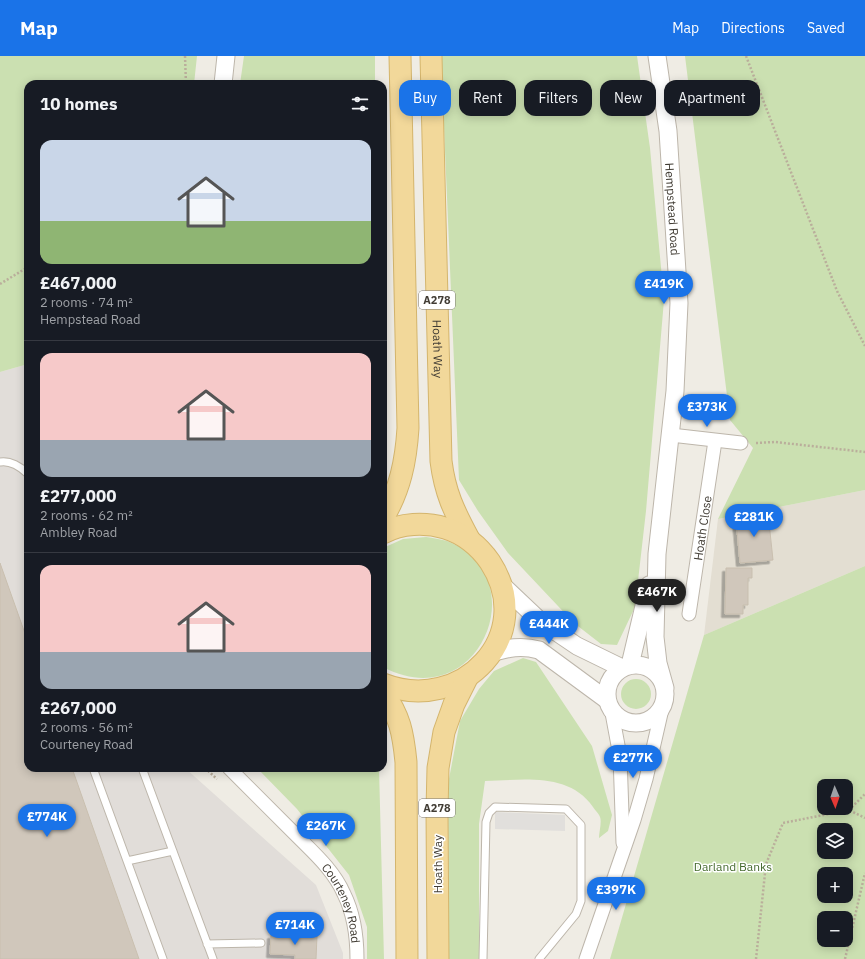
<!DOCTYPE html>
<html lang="en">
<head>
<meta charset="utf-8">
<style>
  body { margin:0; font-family:"IBM Plex Sans",sans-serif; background:#242831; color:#f1f3f6; height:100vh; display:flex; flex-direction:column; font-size:15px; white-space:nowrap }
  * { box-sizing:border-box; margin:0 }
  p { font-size:13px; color:#9ea1a6 }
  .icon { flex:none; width:22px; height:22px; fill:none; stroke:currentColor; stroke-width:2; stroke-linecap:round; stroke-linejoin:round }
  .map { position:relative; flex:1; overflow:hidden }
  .drawer { position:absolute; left:24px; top:24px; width:363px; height:692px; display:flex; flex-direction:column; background:#171b24; border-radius:12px; box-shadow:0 2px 10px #0003 }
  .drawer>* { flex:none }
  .banner { position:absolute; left:399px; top:24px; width:380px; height:36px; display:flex; gap:8px }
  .needle { width:26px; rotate:178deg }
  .buttons { position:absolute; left:817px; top:723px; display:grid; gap:8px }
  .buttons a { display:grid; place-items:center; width:36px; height:36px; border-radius:8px; background:#171b24; box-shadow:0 2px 10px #0003; font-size:20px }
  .price { position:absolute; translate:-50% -34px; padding:0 9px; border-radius:14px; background:#1a73e8; color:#fff; font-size:13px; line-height:26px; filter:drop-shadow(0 1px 2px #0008) }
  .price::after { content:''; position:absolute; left:50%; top:24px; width:12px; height:9px; margin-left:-6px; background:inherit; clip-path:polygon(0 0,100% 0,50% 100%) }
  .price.selected { background:#222; color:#fff }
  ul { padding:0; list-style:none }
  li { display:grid; align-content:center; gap:8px; height:212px; padding:0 16px }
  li+li { border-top:1px solid #363941 }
  li span { display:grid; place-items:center; height:124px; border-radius:12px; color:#555 }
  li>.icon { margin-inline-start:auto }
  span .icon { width:72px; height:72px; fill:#fffc; stroke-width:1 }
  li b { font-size:17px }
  h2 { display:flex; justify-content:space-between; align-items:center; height:48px; padding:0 16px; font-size:17px }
  .tag { padding:0 14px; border-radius:12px; background:#171b24; box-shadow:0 2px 10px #0003; font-size:14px; line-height:36px }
  .tag.selected { background:#1a73e8; color:#fff }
  header { display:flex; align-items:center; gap:24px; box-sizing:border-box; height:56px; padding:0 20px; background:#1a73e8; color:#fff }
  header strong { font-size:19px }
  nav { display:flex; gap:22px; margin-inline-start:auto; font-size:14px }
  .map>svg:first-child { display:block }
  .residential { fill:#e3ded2 }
  .industrial { fill:#e1ddd9 }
  .green { fill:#cbe0b1; fill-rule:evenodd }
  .parking { fill:#e1dfdc }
  .building { fill:#d0c7bb; stroke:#c9bfaf; filter:url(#shadow) }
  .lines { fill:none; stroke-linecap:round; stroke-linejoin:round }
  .service-casing { stroke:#bdb6ab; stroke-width:9 }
  .minor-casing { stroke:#bdb6ab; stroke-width:15 }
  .tertiary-casing { stroke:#bdb6ab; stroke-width:19 }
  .primary-casing { stroke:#d4b56d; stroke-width:23 }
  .path { stroke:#baae9b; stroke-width:2.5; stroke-dasharray:2 2; stroke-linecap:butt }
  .service { stroke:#fff; stroke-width:7 }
  .minor { stroke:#fff; stroke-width:13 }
  .tertiary { stroke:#fff; stroke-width:17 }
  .primary { stroke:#f2d89a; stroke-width:21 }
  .labels { text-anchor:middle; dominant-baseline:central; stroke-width:3; stroke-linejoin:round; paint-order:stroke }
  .shield { fill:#fff; stroke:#7a7671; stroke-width:1 }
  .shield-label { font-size:11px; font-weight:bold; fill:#413c34 }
  .street-label { font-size:12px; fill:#413c34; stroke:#fff }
  .park-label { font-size:12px; fill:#466b2f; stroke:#fff }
</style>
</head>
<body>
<header>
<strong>Map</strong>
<nav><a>Map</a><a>Directions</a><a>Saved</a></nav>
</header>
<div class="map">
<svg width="865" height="903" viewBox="0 0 865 903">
  <defs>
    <filter id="shadow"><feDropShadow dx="-3.5" dy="3.5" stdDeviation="0" flood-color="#0004"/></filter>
  </defs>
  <rect width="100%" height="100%" fill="#efece4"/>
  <path class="residential" d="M 865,434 L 865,510 L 704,579 L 718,463 Z"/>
  <path class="industrial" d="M 28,308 L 28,712 L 185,712 L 316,829 L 343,897 L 343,903 L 0,903 L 0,316 Z"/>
  <path class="green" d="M 0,0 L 197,0 L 194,28 L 28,28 L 28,308 L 0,316 Z
    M 244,0 L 375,0 L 375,28 L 240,28 Z
    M 441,0 L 637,0 L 650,92 L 664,244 L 646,455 L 635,551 L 617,589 L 601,588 L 574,567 L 508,497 L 478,455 L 459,424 Z
    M 685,0 L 865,0 L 865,434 L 718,463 L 753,392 L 730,364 Z
    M 426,481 C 433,482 440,483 447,485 C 537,519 480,662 383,611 L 383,492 L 403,483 Z
    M 865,510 L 865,903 L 610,903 L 704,579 ZM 824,730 L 846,730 L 846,752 L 824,752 ZM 824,774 L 846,774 L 846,796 L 824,796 ZM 824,818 L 846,818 L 846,840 L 824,840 ZM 824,862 L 846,862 L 846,884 L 824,884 Z
    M 523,602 L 536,606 L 592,690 L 612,759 L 608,775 L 599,782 C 599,776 602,766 600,761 C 599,758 595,754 593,751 C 569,716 522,724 485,725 L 479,768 L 479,903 L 449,903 L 448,728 L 460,665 L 479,633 L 494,615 Z
    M621 638a15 15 0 1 1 30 0a15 15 0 1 1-30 0Z
    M 257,712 L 379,712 L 384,903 L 367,903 L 367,871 L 349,819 L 297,753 Z"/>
  <path class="parking" d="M 495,756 L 565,759 L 565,775 L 495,773 Z"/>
  <path class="building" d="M 760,454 L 761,458 L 768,457 L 773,504 L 740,507 L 736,463 L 750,461 L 750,455 Z
    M 0,507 L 28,586 L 28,712 L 72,712 L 139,903 L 0,903 Z
    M 726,512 L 752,512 L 752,522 L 748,522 L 748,549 L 743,549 L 743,558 L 725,558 Z
    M 271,879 L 317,880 L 316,903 L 295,903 L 295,899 L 270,898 Z"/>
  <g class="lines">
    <g class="service-casing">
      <path id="service" d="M 0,406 C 10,404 21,411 28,418
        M 93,712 L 163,903
        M 142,712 L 213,903
        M 127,805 L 173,795
        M 207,888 L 261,887
        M 483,903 L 486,766 L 489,757 L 495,751 L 566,753 L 581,769 L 581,845 L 576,858 L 539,903"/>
    </g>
    <g class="minor-casing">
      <g id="minor">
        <path d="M 671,379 L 741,387"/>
        <path id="s1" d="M 689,558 L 715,385"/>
        <path d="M 612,657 L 620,700 L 623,787"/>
        <path id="s2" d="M 229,712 C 252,735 275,758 298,781 C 315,798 334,815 344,838 C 354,858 357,880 357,903"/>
        <path d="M 586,903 L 634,764 L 646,723 L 662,653"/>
      </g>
    </g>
    <g class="tertiary-casing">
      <g id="tertiary">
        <path id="s3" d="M 657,0 L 668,75 L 679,247 L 675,335 L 657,498 L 655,581 L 658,607 L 665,632"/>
        <path d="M 223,28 L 226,0"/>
        <path d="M 502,529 L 540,565 L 577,590 L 622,612"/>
        <path d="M 491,597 C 508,592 521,589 539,594 L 607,644"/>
        <circle cx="636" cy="638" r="29"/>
        <path d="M 630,609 L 649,529"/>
      </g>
    </g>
    <g class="primary-casing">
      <g id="primary">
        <path id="s4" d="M 431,0 L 441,405 C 445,437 454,455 469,483"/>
        <path d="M 383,462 C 400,434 406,405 408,372 L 400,0"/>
        <path d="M 383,477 C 401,467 425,466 445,472 C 464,478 479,490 490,506 C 538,579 462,659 383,628"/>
        <path d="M 383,636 C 400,661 403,676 406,706 L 407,903"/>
        <path d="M 438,903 L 437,754 L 438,712 L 444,676 L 454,648 L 467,622"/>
      </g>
    </g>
    <path class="path" d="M 185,0 L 186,28
      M 746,0 L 837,235 L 865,290
      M 0,228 L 28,211
      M 756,387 L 775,386 L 865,396
      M 205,712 L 217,723
      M 849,754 L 865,738
      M 756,903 L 766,808 L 783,767 L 849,754 L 865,762
      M 845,903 L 865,817"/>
    <use href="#service" class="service"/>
    <use href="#minor" class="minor"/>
    <use href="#tertiary" class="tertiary"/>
    <use href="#primary" class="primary"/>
  </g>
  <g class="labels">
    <g class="shield">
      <rect x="419" y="235" width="36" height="18" rx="3"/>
      <rect x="419" y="743" width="36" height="18" rx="3"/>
    </g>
    <g class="shield-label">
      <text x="437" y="244">A278</text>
      <text x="437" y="752">A278</text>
    </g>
    <g class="street-label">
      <text stroke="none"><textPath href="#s3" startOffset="154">Hempstead Road</textPath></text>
      <text stroke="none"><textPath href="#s4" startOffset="293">Hoath Way</textPath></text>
      <text stroke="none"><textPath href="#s1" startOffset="87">Hoath Close</textPath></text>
      <text transform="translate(437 808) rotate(-90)">Hoath Way</text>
      <text stroke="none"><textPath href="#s2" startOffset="179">Courteney Road</textPath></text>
    </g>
    <g class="park-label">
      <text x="733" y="810">Darland Banks</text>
    </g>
  </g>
</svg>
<div class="buttons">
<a><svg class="needle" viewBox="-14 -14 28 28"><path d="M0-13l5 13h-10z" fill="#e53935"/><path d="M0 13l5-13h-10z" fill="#9ea1a6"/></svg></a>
<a><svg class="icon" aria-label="layers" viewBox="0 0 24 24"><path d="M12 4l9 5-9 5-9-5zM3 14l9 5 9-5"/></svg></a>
<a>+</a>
<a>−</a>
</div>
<b class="price" style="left:664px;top:249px">£419K</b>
<b class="price" style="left:707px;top:372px">£373K</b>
<b class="price" style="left:754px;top:482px">£281K</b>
<b class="price selected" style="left:657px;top:557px">£467K</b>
<b class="price" style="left:549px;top:589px">£444K</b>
<b class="price" style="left:633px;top:723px">£277K</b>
<b class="price" style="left:47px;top:782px">£774K</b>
<b class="price" style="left:326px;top:791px">£267K</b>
<b class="price" style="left:616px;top:855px">£397K</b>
<b class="price" style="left:295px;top:890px">£714K</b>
<div class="banner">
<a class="tag selected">Buy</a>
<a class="tag">Rent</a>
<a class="tag">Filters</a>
<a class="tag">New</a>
<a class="tag">Apartment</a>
</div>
<section class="drawer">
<h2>10 homes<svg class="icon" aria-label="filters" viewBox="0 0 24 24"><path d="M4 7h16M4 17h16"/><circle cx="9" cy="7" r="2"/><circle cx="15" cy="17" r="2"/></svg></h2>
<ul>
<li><span style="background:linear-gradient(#c9d6e8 65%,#8fb573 0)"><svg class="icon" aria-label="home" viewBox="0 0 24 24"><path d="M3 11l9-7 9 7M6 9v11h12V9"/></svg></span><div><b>£467,000</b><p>2 rooms · 74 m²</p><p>Hempstead Road</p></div></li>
<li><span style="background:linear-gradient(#f6c9c9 70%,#9aa5b1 0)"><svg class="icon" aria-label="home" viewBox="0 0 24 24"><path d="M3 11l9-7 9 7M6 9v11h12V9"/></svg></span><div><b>£277,000</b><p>2 rooms · 62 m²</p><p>Ambley Road</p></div></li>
<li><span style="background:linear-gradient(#f6c9c9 70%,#9aa5b1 0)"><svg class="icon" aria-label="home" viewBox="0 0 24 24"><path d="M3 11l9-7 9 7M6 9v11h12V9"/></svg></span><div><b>£267,000</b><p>2 rooms · 56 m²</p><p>Courteney Road</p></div></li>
</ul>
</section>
</div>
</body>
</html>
